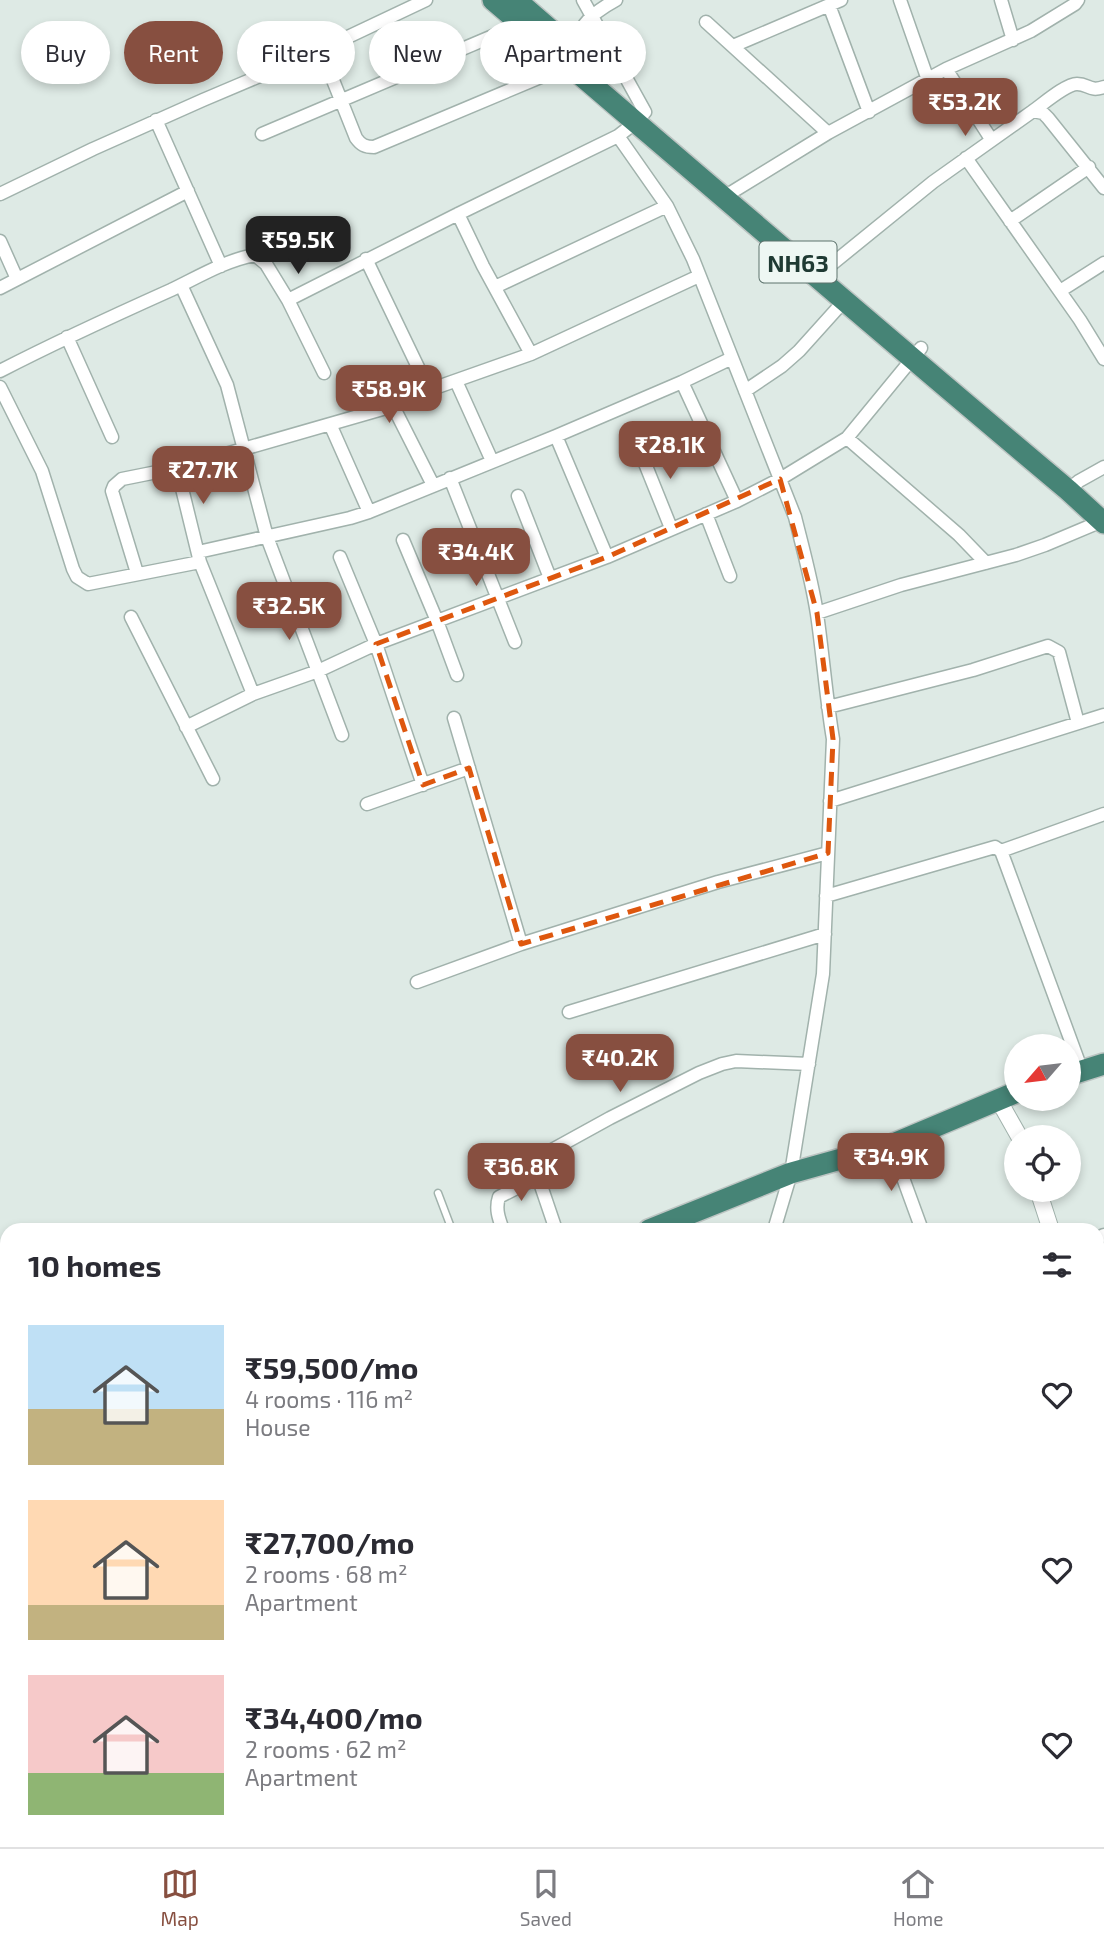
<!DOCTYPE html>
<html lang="en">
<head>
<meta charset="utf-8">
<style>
  body { margin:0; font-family:"Exo 2",sans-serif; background:#f2f2f3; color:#2b2b33; height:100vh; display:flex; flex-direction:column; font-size:26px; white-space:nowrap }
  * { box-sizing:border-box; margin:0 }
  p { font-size:23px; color:#7c7c81 }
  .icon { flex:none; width:38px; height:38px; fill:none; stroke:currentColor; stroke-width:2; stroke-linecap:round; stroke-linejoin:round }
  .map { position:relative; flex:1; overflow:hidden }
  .details { position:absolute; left:0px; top:1223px; width:1104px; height:625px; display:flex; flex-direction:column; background:#fff; border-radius:21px 21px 0 0; box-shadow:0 4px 10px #0003 }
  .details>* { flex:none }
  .hud { position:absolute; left:21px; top:21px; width:700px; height:63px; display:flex; gap:14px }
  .needle { width:46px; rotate:242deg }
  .fabs { position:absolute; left:1004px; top:1034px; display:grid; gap:14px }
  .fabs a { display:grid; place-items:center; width:77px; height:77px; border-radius:50%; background:#fff; box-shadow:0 4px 10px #0003; font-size:35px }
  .price { position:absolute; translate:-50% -60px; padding:0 16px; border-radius:14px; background:#874f40; color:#fff; font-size:23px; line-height:46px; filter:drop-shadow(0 2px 4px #0008) }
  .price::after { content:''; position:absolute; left:50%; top:42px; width:21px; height:16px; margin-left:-10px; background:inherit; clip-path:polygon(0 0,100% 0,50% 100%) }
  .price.on { background:#222; color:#fff }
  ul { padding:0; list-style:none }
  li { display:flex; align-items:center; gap:21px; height:175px; padding:0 28px }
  li span { display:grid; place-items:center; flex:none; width:196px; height:140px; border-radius:0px; color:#555 }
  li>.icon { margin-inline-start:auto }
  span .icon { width:84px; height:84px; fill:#fffc; stroke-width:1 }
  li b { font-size:30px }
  h2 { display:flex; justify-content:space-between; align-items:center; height:84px; padding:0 28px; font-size:30px }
  .tag { padding:0 24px; border-radius:32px; background:#fff; box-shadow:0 4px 10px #0003; font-size:24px; line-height:63px }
  .tag.on { background:#874f40; color:#fff }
  .dock { display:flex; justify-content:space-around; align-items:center; height:98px; border-top:2px solid #e1e1e2; background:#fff; font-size:19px; color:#7c7c81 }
  .dock a { display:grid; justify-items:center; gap:4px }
  .dock .on { color:#874f40 }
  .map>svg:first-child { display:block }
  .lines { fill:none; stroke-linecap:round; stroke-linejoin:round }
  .service-casing { stroke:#a1b2ac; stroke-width:9 }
  .minor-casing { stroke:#a1b2ac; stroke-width:15 }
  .tertiary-casing { stroke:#a1b2ac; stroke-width:18 }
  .trunk-casing { stroke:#bcc4c2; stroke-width:24 }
  .service { stroke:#fff; stroke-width:6 }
  .minor { stroke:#fff; stroke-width:12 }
  .tertiary { stroke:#fff; stroke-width:16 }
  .trunk { stroke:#468476; stroke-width:21 }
  .marked { fill:none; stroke:#de570e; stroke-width:5; stroke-dasharray:14 9; stroke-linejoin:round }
  .labels { text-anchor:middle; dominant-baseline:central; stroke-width:6; stroke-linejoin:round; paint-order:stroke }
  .shield { fill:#eef7f3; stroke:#5d736d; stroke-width:2 }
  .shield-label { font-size:24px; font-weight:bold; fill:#1f3a33 }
</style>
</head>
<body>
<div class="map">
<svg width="1104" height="1847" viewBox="0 0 1104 1847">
  <rect width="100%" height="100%" fill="#deeae5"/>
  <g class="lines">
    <g class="service-casing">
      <path id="service" d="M 438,1193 L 452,1230"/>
    </g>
    <g class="minor-casing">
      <path id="minor" d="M 900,0 L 928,80
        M 1001,0 L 1013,40
        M 829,5 L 869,112
        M 706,22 L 828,133
        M 733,46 L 841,0
        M 321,50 L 356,138 C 361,145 365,147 374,147 L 555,71 C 568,57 574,39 585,24 C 593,13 605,6 616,0
        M 946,69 L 991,139
        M 1033,111 C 1043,104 1066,84 1077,84 C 1089,84 1089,92 1104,87
        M 156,120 L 221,266
        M 262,134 L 521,24
        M 618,136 L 667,206 L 693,259 L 795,517 C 803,549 812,581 817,614 C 823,655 826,697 833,739 L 823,974 L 791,1173 L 774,1230
        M 966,158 L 1080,320 L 1104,359
        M 0,194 L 93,149 L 203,100 L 314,53 L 426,0
        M 724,197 L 828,133 L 946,69 L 1031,31 L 1075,4 L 1078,0
        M 458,214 L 483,266 L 531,354
        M 1010,221 L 1089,167
        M 0,241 L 17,279
        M 366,259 L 429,390
        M 816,277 L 933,182 L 1033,111 L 1043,113 L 1048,118 L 1104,188
        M 181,285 L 227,385 L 267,537 L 342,735
        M 495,287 L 667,206
        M 0,288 L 188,191
        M 1060,291 L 1104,263
        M 288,300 L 324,373
        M 67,337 L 112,437
        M 0,371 C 56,342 113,316 171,290 C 198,277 226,260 255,255 L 266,264 L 288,300 L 458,214 L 618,136 L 636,122 L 645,112 L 583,0
        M 456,381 L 492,461
        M 682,382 L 737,501
        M 0,387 L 42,471 L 73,569 L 77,577 L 88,584 L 200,562
        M 745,391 L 782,366 L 799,351 L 844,301
        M 393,406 L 433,485
        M 330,424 L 369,512
        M 556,436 L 607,557
        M 847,438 L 959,535 L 986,563
        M 638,446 L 671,528
        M 177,468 L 200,562 L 253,694
        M 450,478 L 515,642
        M 1068,490 L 1079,481 L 1104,467
        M 518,496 L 550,578
        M 706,514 L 730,576
        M 403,540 L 437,621 L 457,675
        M 198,552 L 350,518 L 369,512 L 556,436 L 682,382 L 732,358
        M 340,557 L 376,644 L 423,785
        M 137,573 L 112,491 L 114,486 L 122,479 L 177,468 L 393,406 L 429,390 L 531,354 L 699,276
        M 817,613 L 901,585 L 1016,555 L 1045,545 L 1102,521
        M 131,617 L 213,779
        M 828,707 L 973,670 L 1048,646 L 1059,652 L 1078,723
        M 454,718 L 521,944
        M 186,727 L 253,694 L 318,671 L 376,644 L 607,557 L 737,501 L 780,479 L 847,438 L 921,348
        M 830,801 L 1104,715
        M 367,804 L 469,768
        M 1001,851 L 1104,814
        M 826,896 L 995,847 L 1001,851 L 1007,867 L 1082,1071
        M 417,982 L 521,944 L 718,882 L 828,853
        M 569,1012 L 825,934
        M 891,1145 L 922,1230
        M 503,1230 C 499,1219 495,1209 499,1197 L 538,1177
        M 556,1230 L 536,1171 L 536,1163 L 541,1156 L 610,1118 L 699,1073 L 722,1064 L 736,1061 L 809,1064
        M 1097,1238 L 1104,1235
        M 0,1410 L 7,1426
        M 1097,1453 L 1104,1449
        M 0,1516 L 7,1532
        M 1097,1541 L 1104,1554
        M 0,1676 L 7,1693
        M 0,1746 L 7,1746
        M 0,1818 L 7,1817
        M 67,1841 L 69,1847
        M 206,1841 L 210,1847
        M 294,1841 L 296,1847"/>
    </g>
    <g class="tertiary-casing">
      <path id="tertiary" d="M 998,1099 L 1020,1138
        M 1038,1190 L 1051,1230
        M 1097,1389 L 1099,1388 L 1104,1400
        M 1021,1841 L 1026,1847
        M 359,1847 L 359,1841
        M 445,1847 L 496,1841"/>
    </g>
    <g class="trunk-casing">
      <path id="trunk" d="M 493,0 C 685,164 875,328 1068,490 L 1104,523
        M 516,0 L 554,33
        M 1069,1075 L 1104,1064
        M 649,1230 L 791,1173 L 891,1145 L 1017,1092
        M 0,1508 L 7,1505"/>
    </g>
    <use href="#service" class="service"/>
    <use href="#minor" class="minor"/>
    <use href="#tertiary" class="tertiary"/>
    <use href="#trunk" class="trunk"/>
  </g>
  <path class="marked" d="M 780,479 L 817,613 L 833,739 L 828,853 L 521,944 L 469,768 L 423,785 L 376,644 L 607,557 Z"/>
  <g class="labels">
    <rect class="shield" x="759.5" y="241.5" width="77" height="41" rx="5"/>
    <g class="shield-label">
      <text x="798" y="262">NH63</text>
    </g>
  </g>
</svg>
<div class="fabs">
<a><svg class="needle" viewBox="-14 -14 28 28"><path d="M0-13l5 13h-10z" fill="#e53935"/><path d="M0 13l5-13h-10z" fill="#7c7c81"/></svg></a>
<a><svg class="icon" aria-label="locate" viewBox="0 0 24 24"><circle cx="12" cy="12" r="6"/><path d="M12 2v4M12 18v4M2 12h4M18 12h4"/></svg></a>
</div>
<b class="price" style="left:965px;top:138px">₹53.2K</b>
<b class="price on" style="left:298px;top:276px">₹59.5K</b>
<b class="price" style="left:389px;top:425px">₹58.9K</b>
<b class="price" style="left:670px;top:481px">₹28.1K</b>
<b class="price" style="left:203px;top:506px">₹27.7K</b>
<b class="price" style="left:476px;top:588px">₹34.4K</b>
<b class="price" style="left:289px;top:642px">₹32.5K</b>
<b class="price" style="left:620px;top:1094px">₹40.2K</b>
<b class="price" style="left:891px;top:1193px">₹34.9K</b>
<b class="price" style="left:521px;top:1203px">₹36.8K</b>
<div class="hud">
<a class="tag">Buy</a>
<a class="tag on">Rent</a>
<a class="tag">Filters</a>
<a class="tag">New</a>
<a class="tag">Apartment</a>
</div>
<section class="details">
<h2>10 homes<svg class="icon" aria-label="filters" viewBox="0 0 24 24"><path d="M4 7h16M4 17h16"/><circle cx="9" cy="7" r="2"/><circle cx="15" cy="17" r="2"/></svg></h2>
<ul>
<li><span style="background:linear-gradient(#bfe0f5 60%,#c2b280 0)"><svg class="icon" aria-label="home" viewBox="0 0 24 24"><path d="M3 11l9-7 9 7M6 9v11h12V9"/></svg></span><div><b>₹59,500/mo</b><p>4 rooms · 116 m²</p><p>House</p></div><svg class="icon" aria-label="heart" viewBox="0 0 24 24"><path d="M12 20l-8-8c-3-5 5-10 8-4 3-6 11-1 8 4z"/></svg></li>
<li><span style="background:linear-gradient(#ffd9b3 75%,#c2b280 0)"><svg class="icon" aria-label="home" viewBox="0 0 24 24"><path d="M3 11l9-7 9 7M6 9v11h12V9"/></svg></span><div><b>₹27,700/mo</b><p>2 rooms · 68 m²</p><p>Apartment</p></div><svg class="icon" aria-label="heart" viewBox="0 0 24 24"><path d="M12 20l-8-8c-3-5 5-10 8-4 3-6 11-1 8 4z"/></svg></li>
<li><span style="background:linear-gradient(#f6c9c9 70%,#8fb573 0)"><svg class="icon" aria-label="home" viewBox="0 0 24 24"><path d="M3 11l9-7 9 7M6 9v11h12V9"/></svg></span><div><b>₹34,400/mo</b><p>2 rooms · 62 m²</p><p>Apartment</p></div><svg class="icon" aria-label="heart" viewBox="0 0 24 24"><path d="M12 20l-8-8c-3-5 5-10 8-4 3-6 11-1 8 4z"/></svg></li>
</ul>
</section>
</div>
<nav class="dock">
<a class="on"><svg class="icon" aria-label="map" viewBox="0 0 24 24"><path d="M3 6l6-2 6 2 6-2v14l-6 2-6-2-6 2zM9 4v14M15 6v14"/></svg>Map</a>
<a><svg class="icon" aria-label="saved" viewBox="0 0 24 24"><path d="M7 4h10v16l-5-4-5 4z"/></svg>Saved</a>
<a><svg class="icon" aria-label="home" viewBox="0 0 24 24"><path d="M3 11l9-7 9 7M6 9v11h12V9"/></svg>Home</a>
</nav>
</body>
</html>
